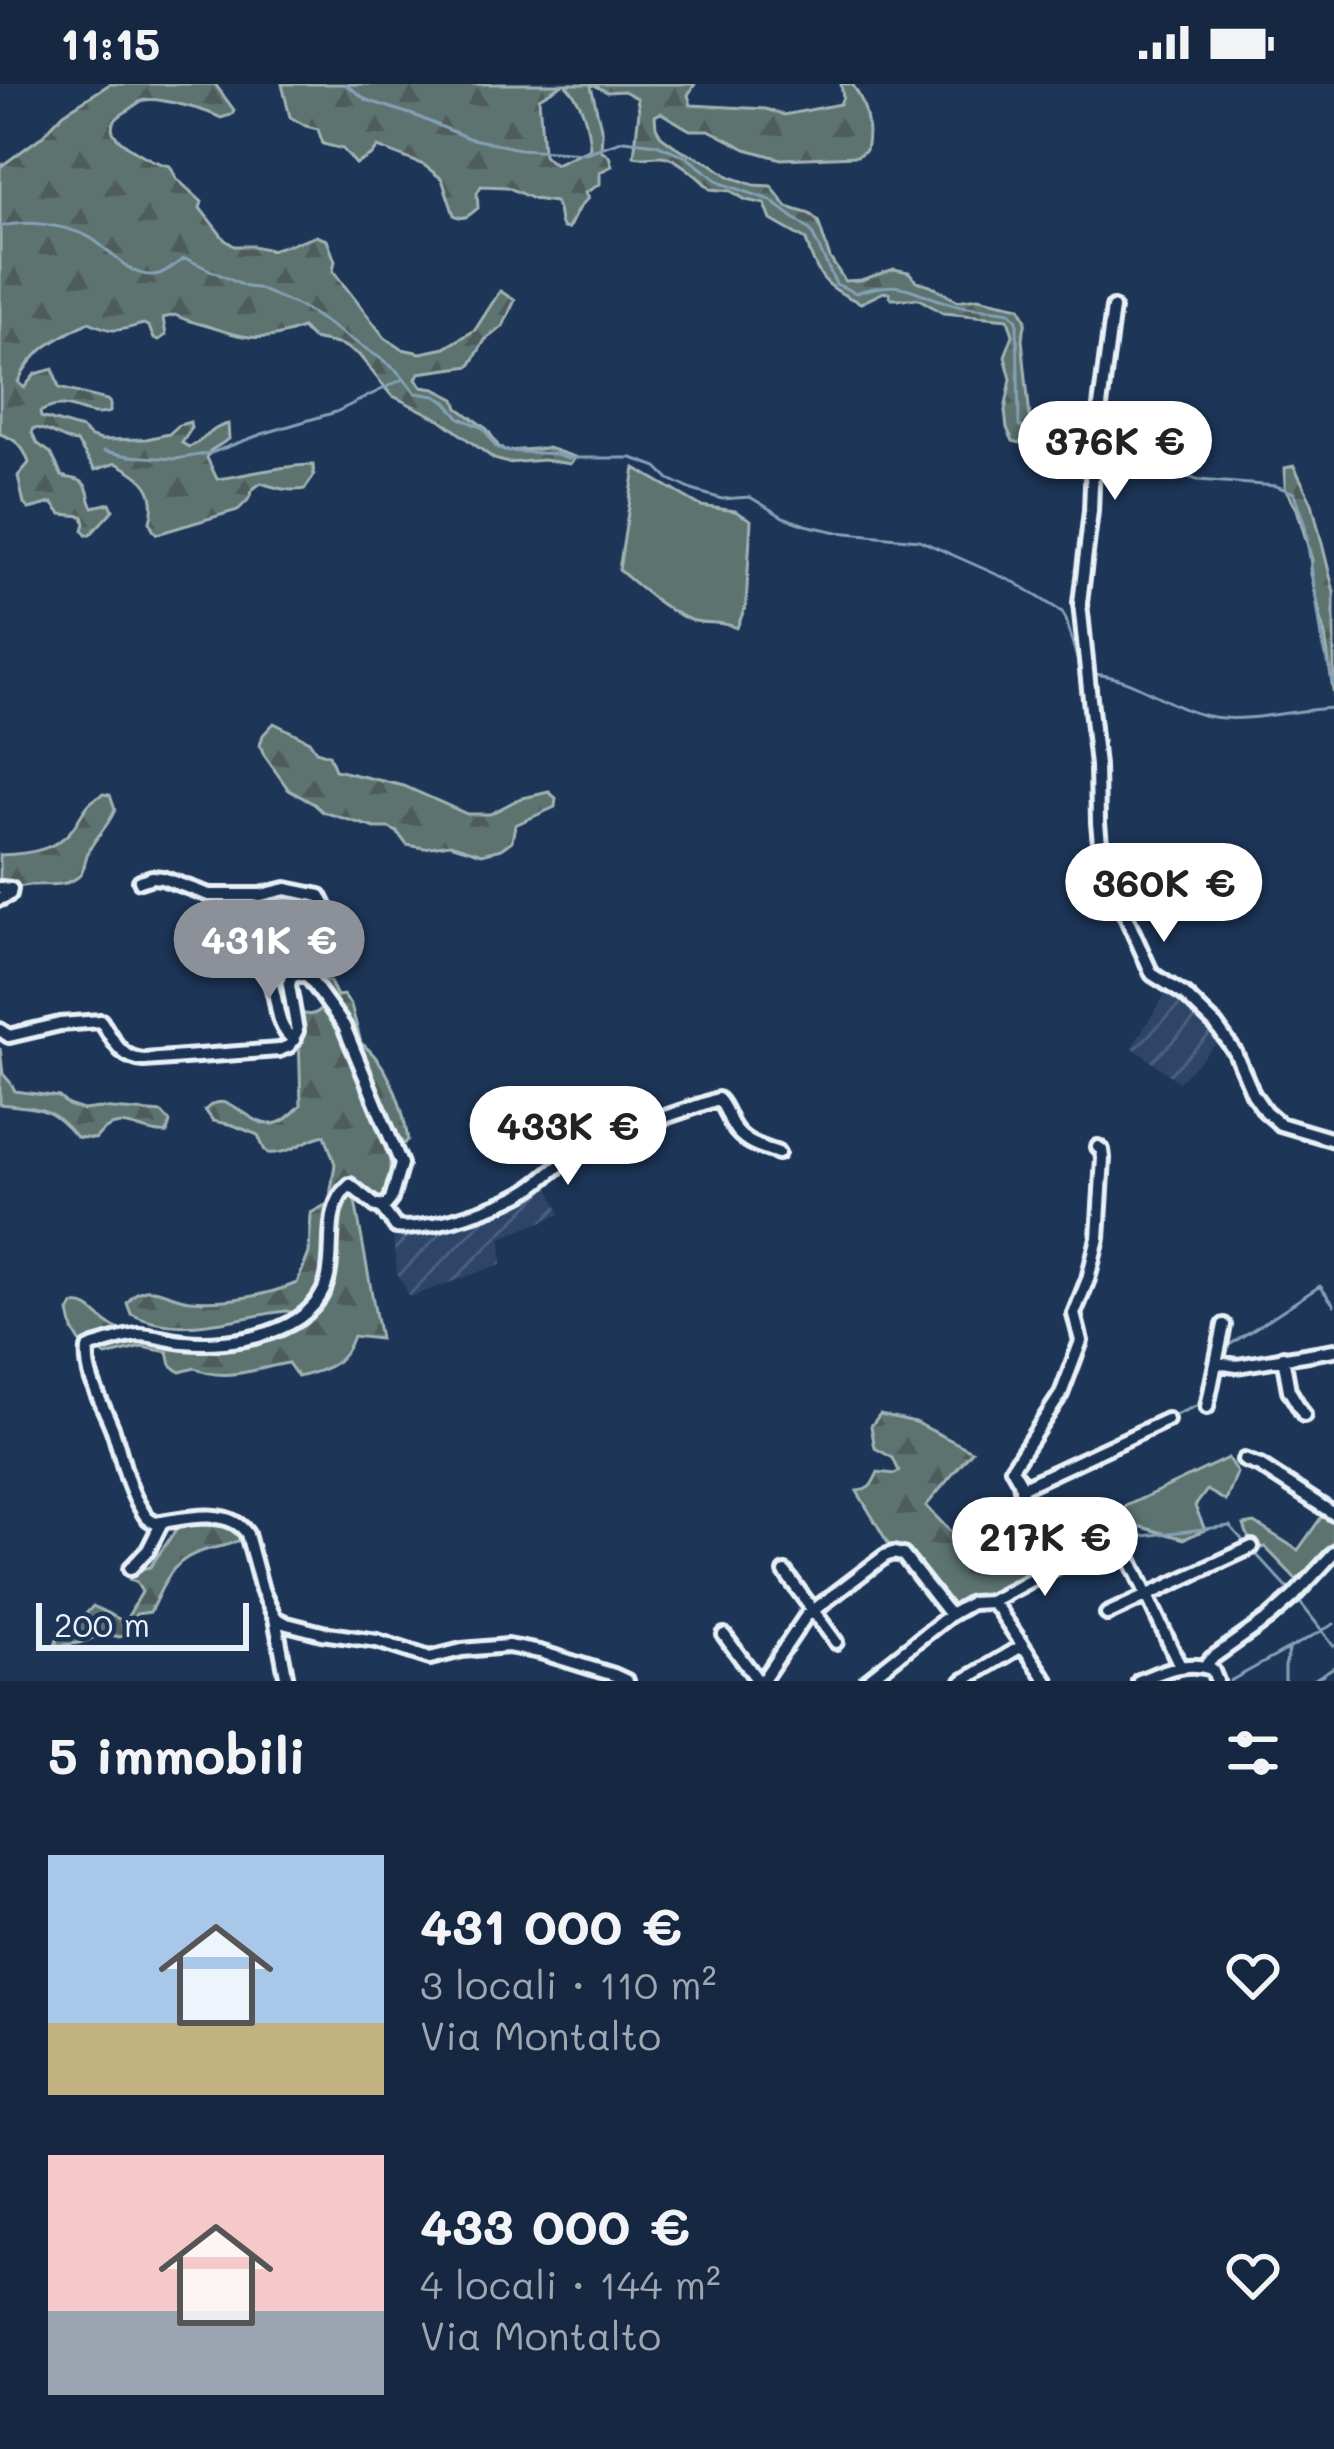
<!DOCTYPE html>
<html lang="it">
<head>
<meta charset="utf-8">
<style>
  body { margin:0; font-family:Mali,sans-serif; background:#23344c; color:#f1f3f6; height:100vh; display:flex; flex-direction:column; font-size:45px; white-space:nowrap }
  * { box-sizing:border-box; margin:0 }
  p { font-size:39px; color:#9ea6b1 }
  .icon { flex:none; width:66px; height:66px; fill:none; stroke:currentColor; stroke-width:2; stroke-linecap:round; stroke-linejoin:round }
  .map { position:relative; height:1597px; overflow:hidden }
  .sheet { display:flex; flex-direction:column; background:#162841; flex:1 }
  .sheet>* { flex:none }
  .scale { position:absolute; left:36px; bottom:30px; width:213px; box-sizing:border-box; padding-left:12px; border:6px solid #e8f1f8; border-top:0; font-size:33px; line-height:42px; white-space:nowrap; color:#e8f1f8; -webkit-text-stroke:9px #1d3557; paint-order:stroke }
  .price { position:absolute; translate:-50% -102px; padding:0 27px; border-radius:42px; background:#fff; color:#222; font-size:39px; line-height:78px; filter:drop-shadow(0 3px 6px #0008) }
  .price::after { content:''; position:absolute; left:50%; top:72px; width:36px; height:27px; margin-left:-18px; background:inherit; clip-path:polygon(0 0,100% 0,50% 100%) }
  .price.current { background:#8c9099; color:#fff }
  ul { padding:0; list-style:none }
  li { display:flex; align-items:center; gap:36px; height:300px; padding:0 48px }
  li span { display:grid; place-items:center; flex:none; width:336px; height:240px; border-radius:0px; color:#555 }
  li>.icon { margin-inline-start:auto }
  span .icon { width:144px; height:144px; fill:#fffc; stroke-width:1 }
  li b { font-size:51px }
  h2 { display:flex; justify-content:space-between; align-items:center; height:144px; padding:0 48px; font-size:51px }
  .status { display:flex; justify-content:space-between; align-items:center; height:84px; padding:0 60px; background:#162841; direction:ltr }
  .status svg { height:33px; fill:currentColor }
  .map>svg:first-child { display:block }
  .industrial { fill:url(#industrial-furrows) }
  .green { fill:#5b736f; stroke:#a2b2b4; stroke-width:3 }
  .forest { fill:url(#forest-firs); stroke:#a2b2b4; stroke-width:3 }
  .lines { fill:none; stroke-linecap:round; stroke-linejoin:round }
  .stream { stroke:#84a1b5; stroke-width:3 }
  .minor-casing { stroke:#e8f1f8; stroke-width:20 }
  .minor { stroke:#1d3557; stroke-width:10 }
</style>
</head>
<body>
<div class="status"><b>11:15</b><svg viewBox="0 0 49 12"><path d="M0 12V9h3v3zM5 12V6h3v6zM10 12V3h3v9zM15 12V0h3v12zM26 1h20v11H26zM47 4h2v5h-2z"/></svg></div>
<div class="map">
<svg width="1334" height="1597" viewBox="0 0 1334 1597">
  <defs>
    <pattern id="industrial-furrows" width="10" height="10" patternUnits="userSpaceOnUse" patternTransform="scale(3)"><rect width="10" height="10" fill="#2e4468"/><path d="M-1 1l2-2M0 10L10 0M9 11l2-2" fill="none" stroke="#4c5f7e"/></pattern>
    <pattern id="forest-firs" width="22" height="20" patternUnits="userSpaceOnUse" patternTransform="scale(3)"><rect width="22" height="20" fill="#5b736f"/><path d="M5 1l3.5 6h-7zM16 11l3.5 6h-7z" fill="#4f5b5b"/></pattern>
  </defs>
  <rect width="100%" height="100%" fill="#1d3557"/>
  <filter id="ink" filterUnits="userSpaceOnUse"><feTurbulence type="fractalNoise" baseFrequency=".00833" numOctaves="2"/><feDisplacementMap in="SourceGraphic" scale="24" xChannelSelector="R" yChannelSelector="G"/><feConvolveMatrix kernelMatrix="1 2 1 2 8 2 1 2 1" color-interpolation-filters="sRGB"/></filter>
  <g filter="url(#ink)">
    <path class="industrial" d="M 1167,907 L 1207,940 L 1220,956 L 1179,998 L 1132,963 Z
      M 545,1094 L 561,1130 L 501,1154 L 502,1180 L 410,1213 L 397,1189 L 393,1154 L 480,1129 Z"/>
    <path class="green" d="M 635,384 L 701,422 L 735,427 L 751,436 L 746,521 L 737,544 C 721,536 707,541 691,536 C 665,527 640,503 619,486 Z
      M 1228,1374 L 1237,1389 L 1226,1417 L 1207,1406 L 1195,1422 L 1205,1446 L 1184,1455 L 1117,1436 L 1126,1422 Z
      M 1325,1428 L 1334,1434 L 1334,1459 L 1298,1497 L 1265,1463 L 1253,1466 L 1244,1441 L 1255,1439 L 1298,1466 Z"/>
    <path class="forest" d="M 110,0 L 215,0 L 234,26 L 231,31 L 221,34 C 209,27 159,13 145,16 C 138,17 135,22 129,26 C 101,41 112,53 134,66 C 146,73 155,79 170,82 L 177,95 L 202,118 L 200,124 L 225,156 L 234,162 L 253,162 L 271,166 L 316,152 L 327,156 L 335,177 L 333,187 L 385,254 L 402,265 L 421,269 L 445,264 L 475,246 L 500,207 L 515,216 L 503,242 L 485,256 L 470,282 L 419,289 L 416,295 L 422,303 L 435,305 L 455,315 L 458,324 L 487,345 L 499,363 L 507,367 L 548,364 L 575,373 L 570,380 L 543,376 L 508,379 L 494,375 L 441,336 L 391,311 L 359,271 L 342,261 L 313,255 L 302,244 C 261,260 245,254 204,241 C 193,238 184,236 175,231 L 163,234 L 166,251 L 159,256 L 154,255 L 149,243 L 144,240 C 116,247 116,250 89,238 C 60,253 31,266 18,298 L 24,304 L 35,290 L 53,285 L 59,304 L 107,316 L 110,319 L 110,328 C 81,337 71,311 40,328 L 41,333 L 82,345 L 91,353 L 101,356 L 146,355 L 169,350 L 179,341 L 190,338 L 191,345 L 182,359 L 189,363 C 204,358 211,343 228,340 L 229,355 L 210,367 L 207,374 L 217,395 C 249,391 281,381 313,381 L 314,392 L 305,405 C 290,408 276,404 261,399 L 253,405 L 248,416 L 238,426 L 157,450 L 153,446 L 150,438 C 159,406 143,393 116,379 L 95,386 L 77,358 C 63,358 51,344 34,344 L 32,349 L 38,360 L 51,369 L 62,392 C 69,395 77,394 82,398 C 91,405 87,415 93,423 L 110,419 L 113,426 L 90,451 L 86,451 L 83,446 L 85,439 L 83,432 L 61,430 L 52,419 L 29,425 L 24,420 L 18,392 L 29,379 C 24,363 16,355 0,350 L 0,83 L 41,53 L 64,29 Z
      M 282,0 L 563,0 L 539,14 L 543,66 L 545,73 L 555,80 L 590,64 C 588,40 583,17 565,0 L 695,0 L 688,11 L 691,21 L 766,25 L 784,31 L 840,20 L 843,13 L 841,0 L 852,0 C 866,19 871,44 866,66 L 857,72 L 781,75 L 746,65 L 709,46 L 690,46 L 661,29 L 655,32 L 656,43 L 661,52 L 676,63 L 711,80 L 730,93 L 754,101 L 771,102 L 787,123 L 810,130 L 818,137 L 830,174 L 845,197 L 861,196 L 894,185 L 909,188 L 916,197 L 930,201 L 957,217 L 978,214 L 1020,223 L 1026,237 L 1022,255 L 1030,334 L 1073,351 L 1091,352 L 1087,394 L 1075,376 L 1060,362 L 1028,361 L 1013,357 L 1007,344 L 1005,327 L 1011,295 L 1005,272 L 1013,251 L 1008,235 L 943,229 L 919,215 L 891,215 L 889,209 L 884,208 L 861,219 C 826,204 817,193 806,156 L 771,136 L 765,120 L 746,116 L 731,107 L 710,105 C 702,96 679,76 667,73 C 656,70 646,75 634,72 L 639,27 L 637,14 L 624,7 L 607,8 L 594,1 L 591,2 L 602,48 L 601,66 L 609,72 L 612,82 L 600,88 L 600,100 L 585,109 L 588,114 L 578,125 L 568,145 L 563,144 C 557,136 561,127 555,118 L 533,115 L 507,103 L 481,102 L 477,109 L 478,124 C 469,131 465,137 454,131 L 442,95 L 424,81 L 378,63 L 372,71 L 356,80 L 343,65 L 323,60 L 318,45 L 306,42 L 290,33 Z
      M 1294,382 L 1312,419 L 1334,508 L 1334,613 L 1325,552 L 1310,485 L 1312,476 L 1297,425 L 1285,404 L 1285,384 Z
      M 274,639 L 309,657 L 316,667 L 329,671 L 335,686 L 404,702 L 467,730 L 490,730 L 519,715 L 549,708 L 556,714 L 555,723 L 515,741 L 512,757 L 501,765 L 482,770 L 450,760 L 424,764 L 407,761 L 397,748 L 389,744 L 375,744 L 323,728 L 314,720 L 289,706 L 264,671 L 260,661 L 263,651 Z
      M 103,710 L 110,711 L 115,726 C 107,744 97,751 89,766 C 84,775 86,786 79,792 C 61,808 34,795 14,805 C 8,808 5,814 0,818 L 0,771 C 30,770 61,766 77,738 C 87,722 86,720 103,710 Z
      M 286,874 C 303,879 313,893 330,898 L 337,912 L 343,911 L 351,921 L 361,959 C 389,980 403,1022 408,1056 L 390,1072 L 390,1090 L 384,1115 L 371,1116 L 360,1105 L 355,1117 L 380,1255 L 353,1252 C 343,1281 326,1286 298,1293 L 288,1279 C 258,1284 223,1299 195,1284 L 180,1288 L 171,1281 L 168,1268 L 142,1263 L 106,1272 L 99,1267 L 85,1266 L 73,1246 L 69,1228 L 73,1221 C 93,1217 98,1239 120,1246 C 132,1250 146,1248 158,1250 C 211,1255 241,1252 289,1233 L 291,1228 L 286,1227 C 235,1233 179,1255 131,1230 L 127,1219 C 132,1213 134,1209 142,1207 C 155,1202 175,1215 190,1216 C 224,1219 266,1212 297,1199 L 309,1169 L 311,1129 L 329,1119 L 335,1080 L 325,1051 C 303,1055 292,1071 268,1069 L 264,1065 L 258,1051 L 233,1041 L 213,1037 L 205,1026 C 230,1000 250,1048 277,1039 C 286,1037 294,1028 301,1021 L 299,951 L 292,924 C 307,933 313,933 326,922 C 320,915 306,901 298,898 C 287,895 286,901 271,891 L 268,882 L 271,876 Z
      M 0,964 L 3,990 L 11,999 L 15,1007 L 59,1013 L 68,1021 L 83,1026 L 99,1024 L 162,1029 L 170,1038 L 167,1049 C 140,1052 119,1024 95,1055 L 76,1053 C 49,1021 40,1025 0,1020 Z
      M 880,1330 L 915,1338 L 972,1367 L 926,1422 L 968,1466 L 1002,1420 L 1019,1406 L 1033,1492 L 949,1524 L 909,1469 L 892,1466 L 857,1407 C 871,1406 873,1399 878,1388 L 895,1390 L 899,1387 L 893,1374 L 875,1364 L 871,1342 Z
      M 194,1439 C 212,1446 229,1435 243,1454 C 231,1462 220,1462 206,1466 C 170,1476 166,1497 150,1528 L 136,1530 L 127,1551 L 119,1553 L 104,1549 C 86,1557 76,1562 55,1561 L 57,1555 L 73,1544 L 93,1522 L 121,1536 L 127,1534 L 142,1508 L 136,1498 L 129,1496 C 132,1486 141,1485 150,1483 L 178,1443 Z"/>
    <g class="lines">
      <path class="stream" d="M 345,0 L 367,16 L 416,32 L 468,54 L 519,65 L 586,69 L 624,56 L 656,60 L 685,72 L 721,99 L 770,116 L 811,147 L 836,200 L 856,209 C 910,191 915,214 961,222 C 977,225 994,225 1010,228 L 1017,236 L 1019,342 L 1122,377 L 1156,379 L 1175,389 L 1198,396 L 1276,402 L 1294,409 L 1305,442 L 1323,560 L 1334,601
        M 0,143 C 25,135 61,141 85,151 C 109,161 129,198 159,190 C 167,188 177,179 184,175 L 189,176 L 246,203 L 257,204 L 305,225 L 383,276 L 397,287 L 416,309 L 435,312 L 446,318 L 460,334 L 483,344 L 496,363 L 504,367 L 556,370 L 568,374 L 632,374 L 657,383 L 669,395 L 692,406 L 722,415 L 750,413 L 783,433 L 805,441 L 837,448 L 919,456 L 1016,499 L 1062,528 L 1066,535 L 1081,589
        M 104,367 L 129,372 L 176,375 L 211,369 L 262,350 L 336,328 L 403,295
        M 1090,590 C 1136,591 1168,626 1213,633 C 1250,639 1296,625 1334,624
        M 1223,1265 L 1320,1202 L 1334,1221
        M 1168,1334 L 1203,1319
        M 1135,1453 L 1230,1442 L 1246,1460
        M 1255,1469 L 1291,1508
        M 1299,1517 L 1334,1562
        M 1230,1597 L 1334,1540
        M 1285,1597 L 1285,1582 L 1290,1563
        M 1312,1597 L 1334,1583"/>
      <g class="minor-casing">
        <path id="minor" d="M 1113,224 L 1093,375 L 1091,427 L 1080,519 L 1097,682 L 1098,739 L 1102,779 L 1152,890 L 1185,911 L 1216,941 L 1235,968 L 1253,1010 L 1265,1027 L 1280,1040 L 1334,1056
          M 140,797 L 152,793 L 162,794 L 209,811 L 261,811 L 286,805 L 320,812 L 330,832 C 327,839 327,845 319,849 C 303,858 265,841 236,854 L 233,861 L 235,870 C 246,876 261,881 268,893 C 281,915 272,940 294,956
          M 0,804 L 11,805 L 10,810 L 0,815
          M 0,946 L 9,952 L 60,940 L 101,937 C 114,956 119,974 144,976 L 279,966 L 289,962 L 297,947 L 289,901 L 291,894 L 296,891 L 307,891 L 344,942 L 401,1080 L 391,1115 L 386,1121 L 376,1122 L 350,1101 C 322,1124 336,1165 327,1197 C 312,1250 231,1263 184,1258 C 169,1257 154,1251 139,1251 C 124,1252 109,1258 94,1262 L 88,1265 C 85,1294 103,1319 113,1346 C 122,1372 126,1402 142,1426 C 147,1435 147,1434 155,1439 C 183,1435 230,1422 247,1450 L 262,1506 L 275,1534 L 287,1597
          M 381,1123 L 396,1143 C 426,1148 500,1123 528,1106 C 543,1097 556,1082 572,1073 C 616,1047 669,1032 718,1015 C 726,1023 727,1032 733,1042 C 743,1059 761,1063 778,1069
          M 1283,1273 L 1289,1306 L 1304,1331
          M 1217,1279 L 1237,1282 L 1334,1266
          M 1207,1323 L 1224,1241
          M 1244,1376 L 1260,1382 L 1334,1430
          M 1021,1404 L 1167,1336
          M 1129,1473 L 1180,1582
          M 130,1485 L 148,1466 L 162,1438
          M 785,1488 L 836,1558
          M 1035,1494 L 1020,1398 L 1012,1384 L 1061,1310 L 1081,1257 L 1074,1230 L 1088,1195 L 1098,1154 L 1103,1074 L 1102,1066 L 1098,1063
          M 990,1518 L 1078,1471
          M 1107,1530 L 1252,1463
          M 275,1534 L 287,1540 L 322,1549 L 377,1557 L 430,1574 L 462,1566 L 508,1562 L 540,1568 L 614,1591 L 627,1597
          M 724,1551 L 758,1597
          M 1205,1582 L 1211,1575 L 1269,1534 L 1293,1513 L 1334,1469
          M 762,1597 L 806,1532 L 885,1472 L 893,1469 L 903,1471 L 950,1531
          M 866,1597 L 950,1531 L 971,1519 L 990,1518 L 998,1525 L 1047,1597
          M 963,1597 L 1022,1562
          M 1139,1597 C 1163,1587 1186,1576 1212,1585 L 1217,1597"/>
      </g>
      <use href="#minor" class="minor"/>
    </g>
  </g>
</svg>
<div class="scale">200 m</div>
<b class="price" style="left:1115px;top:419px">376K €</b>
<b class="price" style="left:1164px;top:861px">360K €</b>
<b class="price current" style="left:269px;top:918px">431K €</b>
<b class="price" style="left:568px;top:1104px">433K €</b>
<b class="price" style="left:1045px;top:1515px">217K €</b>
</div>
<section class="sheet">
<h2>5 immobili<svg class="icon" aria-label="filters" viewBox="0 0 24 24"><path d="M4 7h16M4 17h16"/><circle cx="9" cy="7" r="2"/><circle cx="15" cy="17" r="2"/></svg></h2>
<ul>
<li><span style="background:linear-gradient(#a9c7e8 70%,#c2b280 0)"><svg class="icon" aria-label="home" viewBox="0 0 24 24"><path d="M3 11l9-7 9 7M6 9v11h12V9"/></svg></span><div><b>431 000 €</b><p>3 locali · 110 m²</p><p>Via Montalto</p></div><svg class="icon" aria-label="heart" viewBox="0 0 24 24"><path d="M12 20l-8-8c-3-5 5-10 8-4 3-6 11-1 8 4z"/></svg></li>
<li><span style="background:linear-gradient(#f6c9c9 65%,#9aa5b1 0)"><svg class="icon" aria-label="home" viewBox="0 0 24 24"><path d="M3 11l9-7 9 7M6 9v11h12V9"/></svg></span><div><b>433 000 €</b><p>4 locali · 144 m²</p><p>Via Montalto</p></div><svg class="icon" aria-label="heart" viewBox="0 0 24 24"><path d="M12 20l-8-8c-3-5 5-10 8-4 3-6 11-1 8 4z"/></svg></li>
</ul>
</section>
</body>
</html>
